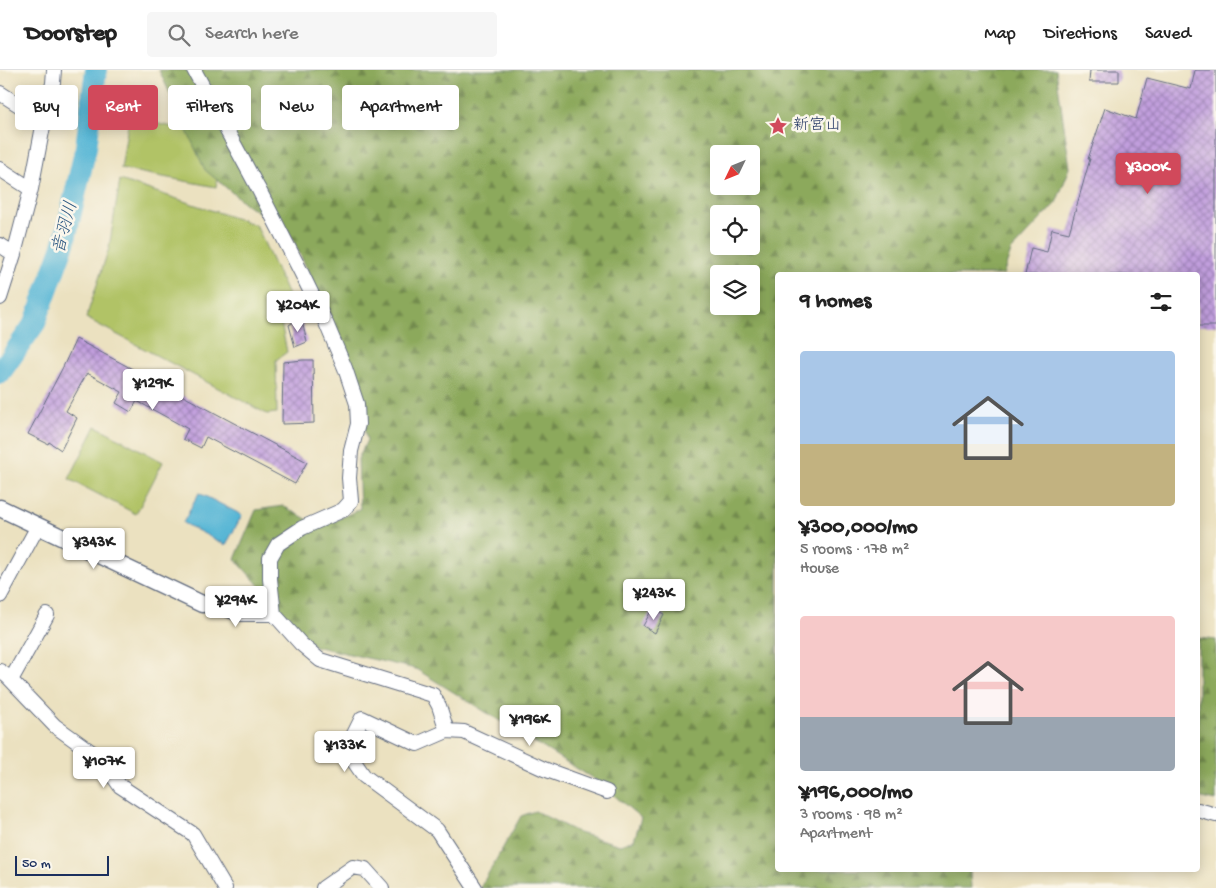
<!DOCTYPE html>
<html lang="en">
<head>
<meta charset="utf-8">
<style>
  body { margin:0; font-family:"Gochi Hand","Klee One",sans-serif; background:#f6f6f6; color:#222; height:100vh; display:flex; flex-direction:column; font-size:19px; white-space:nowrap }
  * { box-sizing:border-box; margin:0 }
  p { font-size:16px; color:#767676 }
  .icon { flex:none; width:28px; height:28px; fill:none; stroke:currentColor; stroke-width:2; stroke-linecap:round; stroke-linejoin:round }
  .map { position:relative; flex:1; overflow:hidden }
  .panel { position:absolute; left:775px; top:202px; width:425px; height:600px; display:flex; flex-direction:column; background:#fff; border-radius:5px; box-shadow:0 2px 12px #0003 }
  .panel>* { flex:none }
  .banner { position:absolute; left:15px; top:15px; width:475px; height:45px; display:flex; gap:10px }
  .needle { width:32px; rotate:227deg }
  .buttons { position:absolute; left:710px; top:75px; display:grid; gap:10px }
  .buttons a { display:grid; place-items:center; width:50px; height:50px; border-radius:5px; background:#fff; box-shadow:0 2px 12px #0003; font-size:25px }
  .scale { position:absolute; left:15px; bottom:12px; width:94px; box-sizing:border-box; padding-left:5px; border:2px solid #1b2f5e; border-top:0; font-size:14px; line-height:18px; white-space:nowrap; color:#1b2f5e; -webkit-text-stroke:4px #fbf7ec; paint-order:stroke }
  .price { position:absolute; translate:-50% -42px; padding:0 11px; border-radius:5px; background:#fff; color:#222; font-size:16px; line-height:32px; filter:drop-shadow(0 1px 2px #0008) }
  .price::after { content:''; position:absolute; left:50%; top:30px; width:15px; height:11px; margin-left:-8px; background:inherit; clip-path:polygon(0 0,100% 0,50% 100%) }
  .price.selected { background:#d1495b; color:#fff }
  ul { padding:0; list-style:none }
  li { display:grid; align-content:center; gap:10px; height:265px; padding:0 25px }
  li span { display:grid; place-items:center; height:155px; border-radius:5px; color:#555 }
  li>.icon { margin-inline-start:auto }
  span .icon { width:90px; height:90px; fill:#fffc; stroke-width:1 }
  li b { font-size:21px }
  h2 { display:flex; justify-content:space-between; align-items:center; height:60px; padding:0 25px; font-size:21px }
  .tag { padding:0 18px; border-radius:5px; background:#fff; box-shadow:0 2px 12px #0003; font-size:18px; line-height:45px }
  .tag.selected { background:#d1495b; color:#fff }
  header { display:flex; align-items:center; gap:30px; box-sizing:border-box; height:70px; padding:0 25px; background:#fff; border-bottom:1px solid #e0e0e0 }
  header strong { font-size:24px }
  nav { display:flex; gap:28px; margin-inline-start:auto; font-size:18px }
  .search { width:350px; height:45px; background:#f6f6f6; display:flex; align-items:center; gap:12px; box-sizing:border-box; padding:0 18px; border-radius:5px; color:#767676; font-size:19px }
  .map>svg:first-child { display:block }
  .grass { fill:#b1c366; stroke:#667962 }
  .forest { fill:url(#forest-firs); stroke:#546c5c; fill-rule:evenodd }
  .water { fill:#56b6d5; stroke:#38729a }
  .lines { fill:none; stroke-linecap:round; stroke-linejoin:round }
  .river { stroke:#56b6d5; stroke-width:22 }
  .building { fill:url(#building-cross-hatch) }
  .minor-casing { stroke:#646d80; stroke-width:16 }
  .tertiary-casing { stroke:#646d80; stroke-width:19 }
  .minor { stroke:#fff; stroke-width:14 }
  .tertiary { stroke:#fff; stroke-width:16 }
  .labels { text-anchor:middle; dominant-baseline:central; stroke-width:5; stroke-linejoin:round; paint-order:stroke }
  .poi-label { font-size:16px; fill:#1b2f5e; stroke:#fbf7ec; text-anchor:start }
  .water-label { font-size:18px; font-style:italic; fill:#2d5882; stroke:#fbf7ec }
</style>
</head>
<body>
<header>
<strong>Doorstep</strong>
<div class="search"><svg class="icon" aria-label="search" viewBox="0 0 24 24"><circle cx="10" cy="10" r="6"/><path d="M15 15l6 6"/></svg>Search here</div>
<nav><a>Map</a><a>Directions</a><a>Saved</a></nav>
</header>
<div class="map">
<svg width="1216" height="818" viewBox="0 0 1216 818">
  <defs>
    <pattern id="forest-firs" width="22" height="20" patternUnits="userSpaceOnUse" patternTransform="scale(1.25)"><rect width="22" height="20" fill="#8ca95b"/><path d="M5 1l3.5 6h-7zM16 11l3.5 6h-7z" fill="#728a4e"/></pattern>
    <pattern id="building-cross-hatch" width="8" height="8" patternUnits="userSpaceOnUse" patternTransform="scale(1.25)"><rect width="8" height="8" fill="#c19edd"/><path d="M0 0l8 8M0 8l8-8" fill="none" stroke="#9c81b6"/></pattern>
  </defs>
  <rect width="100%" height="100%" fill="#fbf7ec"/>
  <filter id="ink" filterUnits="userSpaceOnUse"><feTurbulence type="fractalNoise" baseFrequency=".02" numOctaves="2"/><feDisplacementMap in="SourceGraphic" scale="10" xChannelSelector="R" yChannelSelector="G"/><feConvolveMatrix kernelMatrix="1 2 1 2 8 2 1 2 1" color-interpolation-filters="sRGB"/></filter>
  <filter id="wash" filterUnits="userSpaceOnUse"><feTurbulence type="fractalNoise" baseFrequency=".0096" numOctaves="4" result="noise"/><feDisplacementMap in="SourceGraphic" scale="20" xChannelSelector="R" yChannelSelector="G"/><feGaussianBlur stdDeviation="1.12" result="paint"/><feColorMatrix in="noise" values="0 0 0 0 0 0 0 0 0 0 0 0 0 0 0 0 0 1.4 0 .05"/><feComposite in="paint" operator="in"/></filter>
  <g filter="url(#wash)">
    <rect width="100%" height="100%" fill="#ebe1c0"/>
    <path class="grass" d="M 129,48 L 223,67 L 216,117 L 121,99 Z
      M 120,110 L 256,155 L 291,232 L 279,243 L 287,282 L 276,290 L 277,343 L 267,344 L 86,248 L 109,178 Z
      M 96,356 L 163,392 L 136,444 L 69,409 Z"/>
    <path class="forest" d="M 159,0 L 1056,0 L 1070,98 L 1056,133 L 1011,181 L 1003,205 L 778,205 L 778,800 L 970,800 L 971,818 L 480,818 L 521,746 L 535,741 L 579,763 L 620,775 L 634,770 L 641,748 L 597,711 L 416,599 L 314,576 L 235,489 L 256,440 L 283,436 L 321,457 L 360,439 L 358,389 L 367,370 L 341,269 L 288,160 L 247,135 L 205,100 ZM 719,84 L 751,84 L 751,116 L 719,116 ZM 719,144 L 751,144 L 751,176 L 719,176 ZM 719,204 L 751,204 L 751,236 L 719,236 Z
      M 1198,568 L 1216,570 L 1216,731 L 1198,727 Z"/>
    <path class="water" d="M 199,423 L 242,445 L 226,475 L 183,453 Z"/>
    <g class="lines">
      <path class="river" d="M 0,303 L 35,253 L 64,173 L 86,77 L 96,0"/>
    </g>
    <g id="blocks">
      <path class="building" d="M 1090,0 L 1119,0 L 1119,12 L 1089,12 Z
        M 1195,0 L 1216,0 L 1216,256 L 1198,256 L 1198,205 L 1025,205 L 1031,178 L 1047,182 L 1052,159 L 1069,163 L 1090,89 L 1088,89 L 1105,38 L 1136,49 L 1147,8 L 1191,19 Z
        M 301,247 L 307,272 L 295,277 L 289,255 Z
        M 76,269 L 307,392 L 295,414 L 206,367 L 201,378 L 183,369 L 188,359 L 137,331 L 131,342 L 116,333 L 122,322 L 87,303 L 66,341 L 77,348 L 61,380 L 49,372 L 48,374 L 28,364 L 63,297 Z
        M 303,290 L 313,290 L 314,353 L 282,354 L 283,292 Z
        M 652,539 L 664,545 L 655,563 L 643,556 Z"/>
    </g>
  </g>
  <g filter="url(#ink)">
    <use href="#blocks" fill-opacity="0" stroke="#646d80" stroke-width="1"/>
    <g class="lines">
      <g class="minor-casing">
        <path id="minor" d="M 194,0 L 258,118 L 301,202 L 326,253 L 345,298 L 357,334 L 358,354 L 351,381 L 349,408 L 351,431 L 343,440 L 302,458 L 278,474 L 270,488 L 270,509 L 274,544 L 301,574 L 320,590 L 433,625 L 439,636 L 447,661
          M 0,23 L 44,51
          M 0,99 L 31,119
          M 0,175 L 14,184
          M 0,228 L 14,184 L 31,119 L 44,51 L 53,13 L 54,0
          M 0,526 L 38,456
          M 202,534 L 220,537 L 239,544 L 274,544
          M 0,601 L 7,606 L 55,656 L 101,689 L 120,716 L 193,764 L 225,818
          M 11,610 L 47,545
          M 1198,740 L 1216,745
          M 323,818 L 353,797 L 365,799 L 382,818
          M 475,818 L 437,760 L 364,706 L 346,680 L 362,648 L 417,674 L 447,661 L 464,662 L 544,699 L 607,722"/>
      </g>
      <g class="tertiary-casing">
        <path id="tertiary" d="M 0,438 L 202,534"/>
      </g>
      <use href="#minor" class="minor"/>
      <use href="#tertiary" class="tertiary"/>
    </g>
  </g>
  <defs>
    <g id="sight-bare" transform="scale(1.5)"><path d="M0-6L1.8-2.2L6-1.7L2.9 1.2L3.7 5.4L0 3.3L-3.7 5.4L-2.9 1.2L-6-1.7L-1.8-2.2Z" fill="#d1495b" stroke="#fbf7ec" stroke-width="2.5" paint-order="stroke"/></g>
  </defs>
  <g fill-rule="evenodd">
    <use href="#sight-bare" x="778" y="56"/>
  </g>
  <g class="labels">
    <g class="poi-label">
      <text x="793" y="56">新宮山</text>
    </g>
    <g class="water-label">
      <text transform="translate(66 158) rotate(-75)">音羽川</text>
    </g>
  </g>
</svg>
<div class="buttons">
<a><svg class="needle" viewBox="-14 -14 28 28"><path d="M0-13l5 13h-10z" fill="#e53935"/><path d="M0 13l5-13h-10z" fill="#767676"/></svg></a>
<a><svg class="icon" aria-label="locate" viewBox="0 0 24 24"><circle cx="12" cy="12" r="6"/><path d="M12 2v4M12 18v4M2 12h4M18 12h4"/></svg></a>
<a><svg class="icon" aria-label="layers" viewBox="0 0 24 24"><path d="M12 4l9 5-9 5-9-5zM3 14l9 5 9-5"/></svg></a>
</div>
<div class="scale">50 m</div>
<b class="price selected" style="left:1148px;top:125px">¥300K</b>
<b class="price" style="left:298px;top:263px">¥204K</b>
<b class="price" style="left:153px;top:341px">¥129K</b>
<b class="price" style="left:94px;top:500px">¥343K</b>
<b class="price" style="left:654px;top:551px">¥243K</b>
<b class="price" style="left:236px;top:558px">¥294K</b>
<b class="price" style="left:530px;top:677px">¥196K</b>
<b class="price" style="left:345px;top:703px">¥133K</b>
<b class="price" style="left:104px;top:719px">¥107K</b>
<div class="banner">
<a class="tag">Buy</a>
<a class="tag selected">Rent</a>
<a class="tag">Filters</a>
<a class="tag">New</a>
<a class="tag">Apartment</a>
</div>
<section class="panel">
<h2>9 homes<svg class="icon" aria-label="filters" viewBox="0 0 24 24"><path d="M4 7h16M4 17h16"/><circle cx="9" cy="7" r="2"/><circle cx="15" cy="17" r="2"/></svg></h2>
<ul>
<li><span style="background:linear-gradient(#a9c7e8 60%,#c2b280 0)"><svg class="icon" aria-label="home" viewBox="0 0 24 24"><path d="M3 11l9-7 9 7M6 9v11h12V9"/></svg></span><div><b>¥300,000/mo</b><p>5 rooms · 178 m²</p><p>House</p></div></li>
<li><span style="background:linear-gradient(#f6c9c9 65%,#9aa5b1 0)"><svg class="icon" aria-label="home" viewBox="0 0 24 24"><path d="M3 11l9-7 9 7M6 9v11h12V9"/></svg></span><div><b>¥196,000/mo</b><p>3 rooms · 98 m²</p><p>Apartment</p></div></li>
</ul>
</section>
</div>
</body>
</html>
